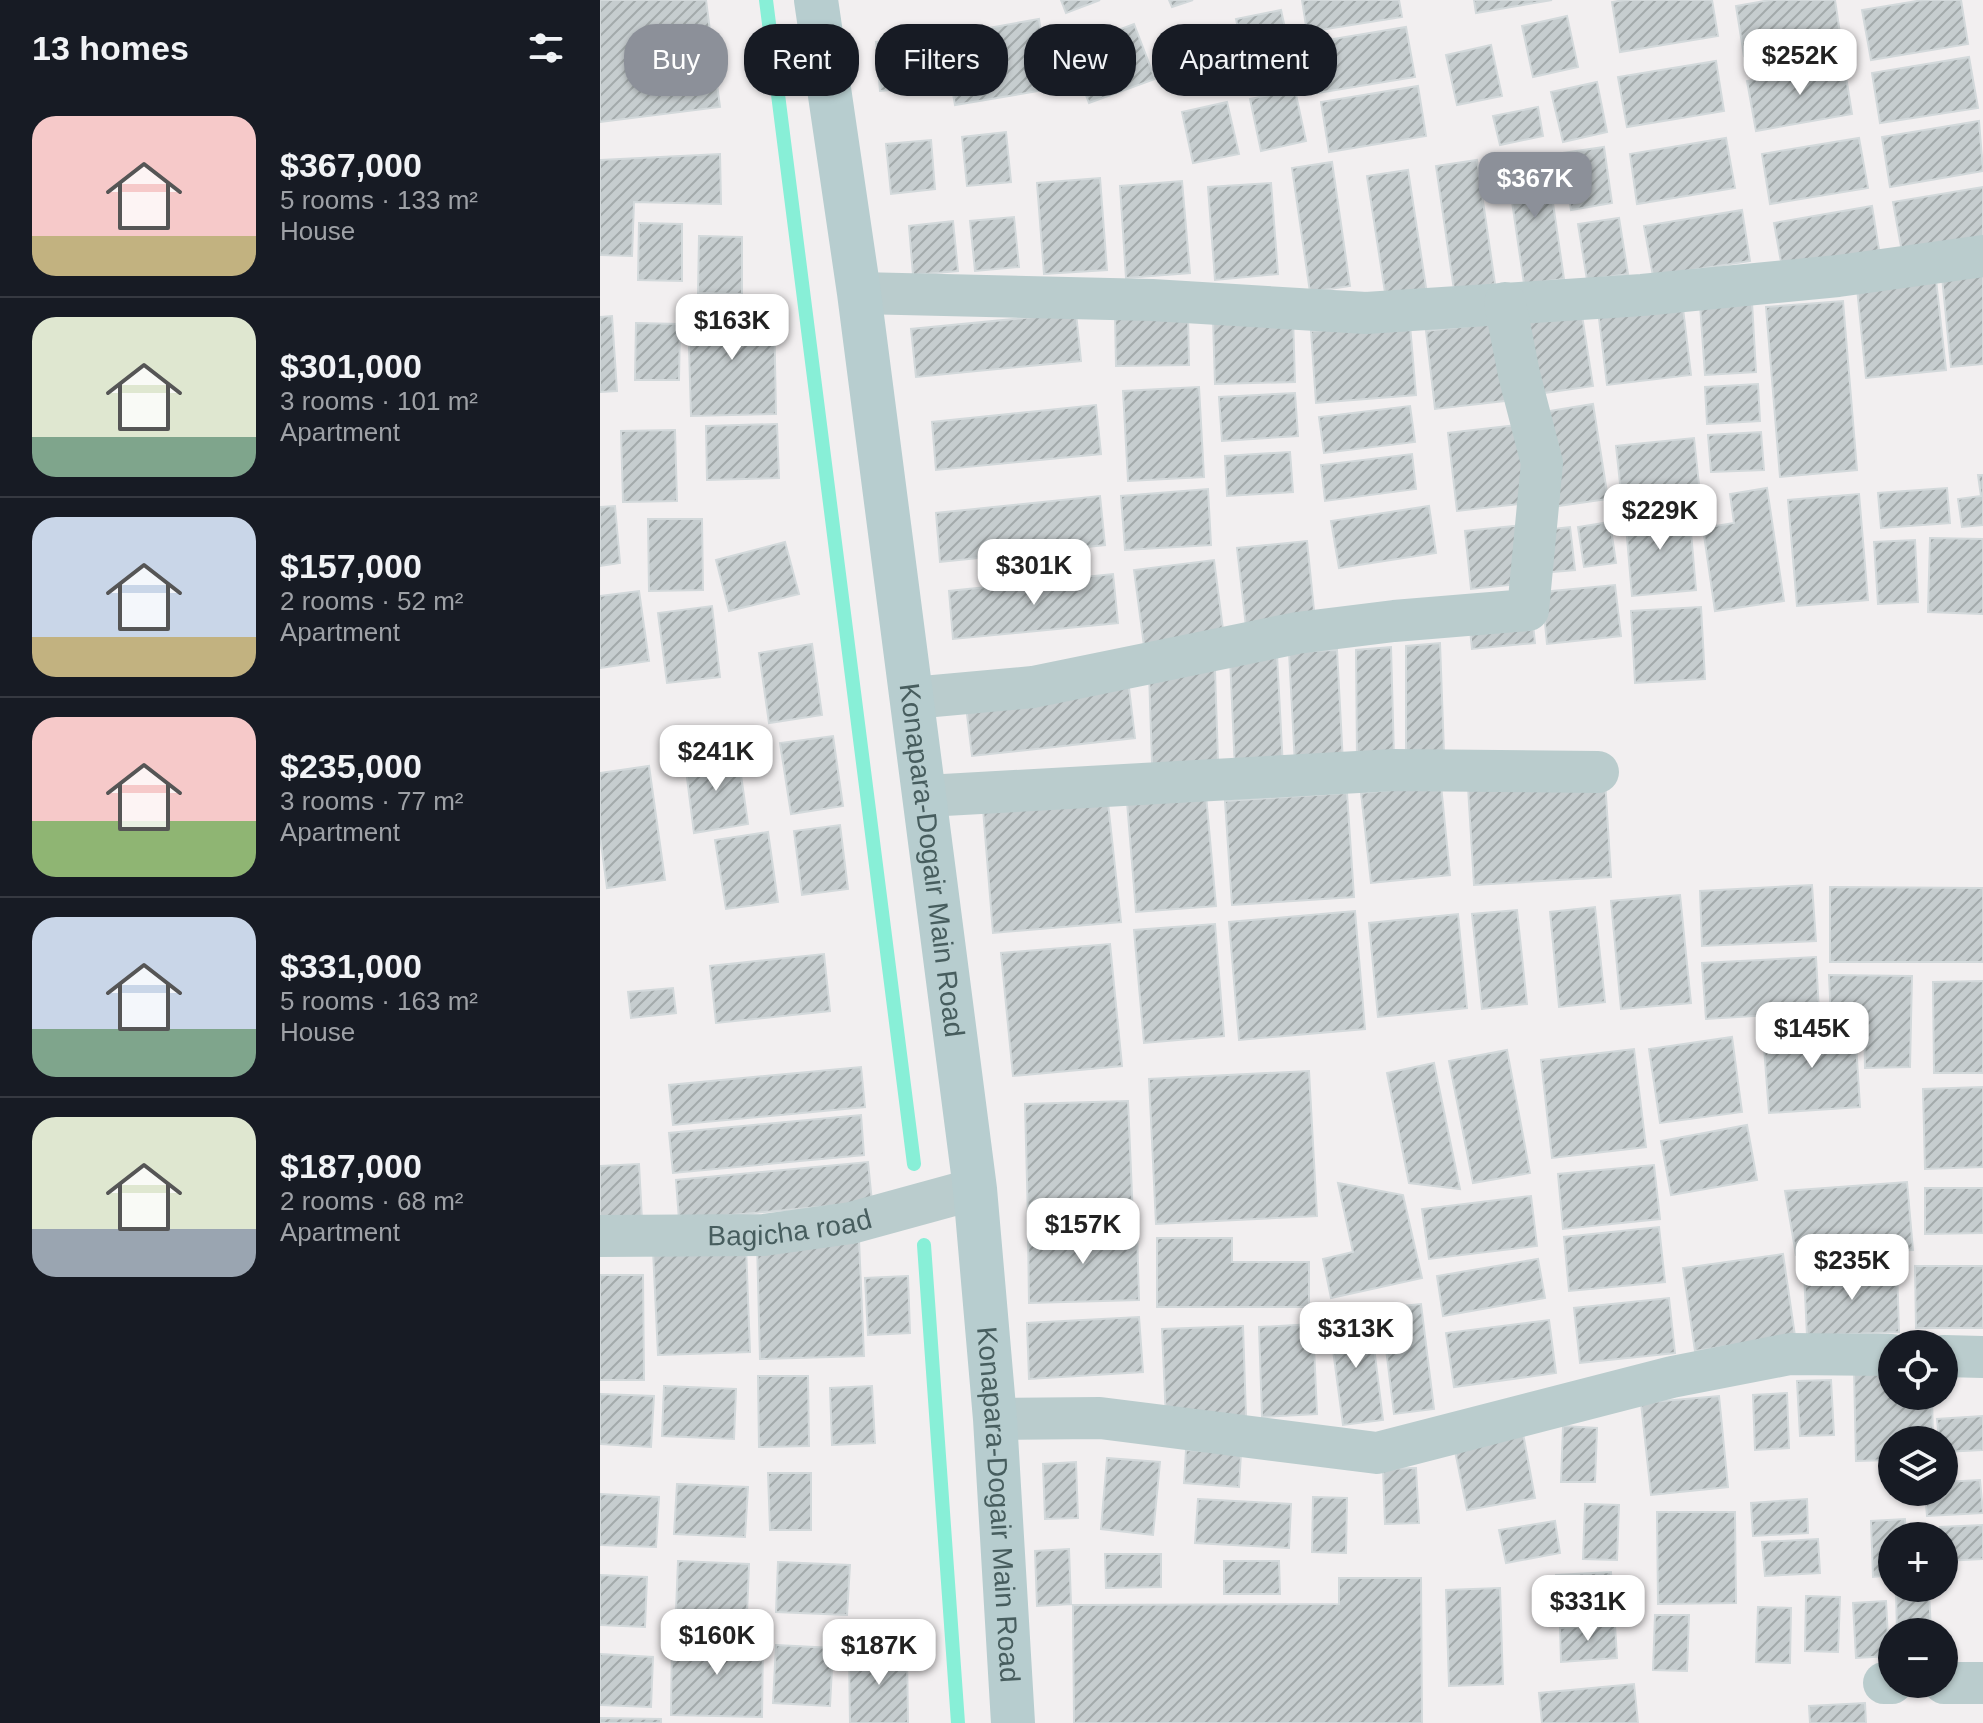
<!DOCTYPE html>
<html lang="en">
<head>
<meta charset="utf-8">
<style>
  body { margin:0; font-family:Helvetica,sans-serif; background:#242831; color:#f1f3f6; height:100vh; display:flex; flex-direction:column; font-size:30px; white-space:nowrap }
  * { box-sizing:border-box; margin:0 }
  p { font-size:26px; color:#9ea1a6 }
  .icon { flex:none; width:44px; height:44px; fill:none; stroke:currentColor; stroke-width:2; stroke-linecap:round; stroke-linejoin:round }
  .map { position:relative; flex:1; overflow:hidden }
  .panel { display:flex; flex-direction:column; background:#171b24; width:600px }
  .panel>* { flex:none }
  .banner { position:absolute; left:24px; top:24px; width:760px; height:72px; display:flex; gap:16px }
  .fabs { position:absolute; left:1278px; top:1330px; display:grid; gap:16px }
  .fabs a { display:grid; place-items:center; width:80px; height:80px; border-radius:50%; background:#171b24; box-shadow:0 2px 6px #0004; font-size:40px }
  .price { position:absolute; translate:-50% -68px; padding:0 18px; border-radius:16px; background:#fff; color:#222; font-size:26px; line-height:52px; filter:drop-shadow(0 2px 4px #0008) }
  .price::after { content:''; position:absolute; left:50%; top:48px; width:24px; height:18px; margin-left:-12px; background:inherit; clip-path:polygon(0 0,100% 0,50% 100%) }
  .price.current { background:#8c9099; color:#fff }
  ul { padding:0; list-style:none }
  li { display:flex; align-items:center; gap:24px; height:200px; padding:0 32px }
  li+li { border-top:2px solid #363941 }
  li span { display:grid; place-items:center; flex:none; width:224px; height:160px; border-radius:24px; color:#555 }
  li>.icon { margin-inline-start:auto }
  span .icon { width:96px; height:96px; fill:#fffc; stroke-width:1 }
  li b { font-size:34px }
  h2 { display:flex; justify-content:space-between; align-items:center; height:96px; padding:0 32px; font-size:34px }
  .tag { padding:0 28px; border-radius:32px; background:#171b24; box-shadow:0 2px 6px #0004; font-size:28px; line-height:72px }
  .tag.current { background:#8c9099; color:#fff }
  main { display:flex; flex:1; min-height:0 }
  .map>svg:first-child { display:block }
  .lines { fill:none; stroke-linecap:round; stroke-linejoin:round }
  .stream { stroke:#88efd7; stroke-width:14 }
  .building { fill:url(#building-hatch); stroke:#d3d9db; stroke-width:2 }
  .minor { stroke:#bacccd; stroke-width:42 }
  .secondary { stroke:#b7cdcf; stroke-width:44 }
  .labels { text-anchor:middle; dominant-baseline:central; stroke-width:6; stroke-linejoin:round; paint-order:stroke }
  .street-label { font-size:28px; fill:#475d5e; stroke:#fff }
</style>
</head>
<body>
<main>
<section class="panel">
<h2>13 homes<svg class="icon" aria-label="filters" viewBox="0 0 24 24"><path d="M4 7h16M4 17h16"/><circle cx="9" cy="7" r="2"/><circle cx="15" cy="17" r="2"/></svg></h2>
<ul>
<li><span style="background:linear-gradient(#f6c9c9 75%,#c2b280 0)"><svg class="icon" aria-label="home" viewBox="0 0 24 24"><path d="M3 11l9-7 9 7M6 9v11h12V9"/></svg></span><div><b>$367,000</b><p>5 rooms · 133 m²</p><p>House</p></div></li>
<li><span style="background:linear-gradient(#dfe7d0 75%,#7fa58c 0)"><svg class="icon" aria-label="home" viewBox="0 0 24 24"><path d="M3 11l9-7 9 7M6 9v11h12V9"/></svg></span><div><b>$301,000</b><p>3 rooms · 101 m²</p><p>Apartment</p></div></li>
<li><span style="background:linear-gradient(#c9d6e8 75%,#c2b280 0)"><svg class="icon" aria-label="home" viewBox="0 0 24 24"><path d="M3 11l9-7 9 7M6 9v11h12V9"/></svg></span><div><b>$157,000</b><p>2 rooms · 52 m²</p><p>Apartment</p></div></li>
<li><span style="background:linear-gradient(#f6c9c9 65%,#8fb573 0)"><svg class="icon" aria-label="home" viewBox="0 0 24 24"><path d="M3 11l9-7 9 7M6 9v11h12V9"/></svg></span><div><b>$235,000</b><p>3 rooms · 77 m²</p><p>Apartment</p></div></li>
<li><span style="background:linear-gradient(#c9d6e8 70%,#7fa58c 0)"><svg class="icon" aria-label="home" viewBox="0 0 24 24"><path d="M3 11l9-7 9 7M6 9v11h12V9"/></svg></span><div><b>$331,000</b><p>5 rooms · 163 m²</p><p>House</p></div></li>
<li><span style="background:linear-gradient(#dfe7d0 70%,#9aa5b1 0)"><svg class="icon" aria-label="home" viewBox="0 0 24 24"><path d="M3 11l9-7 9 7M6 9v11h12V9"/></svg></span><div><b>$187,000</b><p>2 rooms · 68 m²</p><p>Apartment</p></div></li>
</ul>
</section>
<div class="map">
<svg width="1383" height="1723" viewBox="0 0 1383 1723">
  <defs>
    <pattern id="building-hatch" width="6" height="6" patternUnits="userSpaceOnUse" patternTransform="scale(2)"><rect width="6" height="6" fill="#c6cdcf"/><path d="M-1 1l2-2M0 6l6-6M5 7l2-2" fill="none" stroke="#a3aaab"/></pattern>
  </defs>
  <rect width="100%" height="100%" fill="#f2eff0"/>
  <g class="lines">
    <path class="stream" d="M 166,0 L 314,1164
      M 324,1245 L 358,1723"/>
  </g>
  <path class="building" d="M 0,0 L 106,0 L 120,107 L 0,122 Z
    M 461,0 L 500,0 L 466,13 Z
    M 569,0 L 593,0 L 572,7 Z
    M 702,0 L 799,0 L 802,17 L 707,32 Z
    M 874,0 L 952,0 L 876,13 Z
    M 1025,0 L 1112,0 L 1118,36 L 1020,52 L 1012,2 Z
    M 1170,0 L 1235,0 L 1241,40 L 1144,56 L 1136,6 Z
    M 1323,0 L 1361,0 L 1368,44 L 1271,60 L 1262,10 Z
    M 681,10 L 692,60 L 647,71 L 636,19 Z
    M 967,16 L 978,67 L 933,77 L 922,26 Z
    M 439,19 L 450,89 L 355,105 L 343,36 Z
    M 534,24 L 555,79 L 489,103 L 468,49 Z
    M 617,25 L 628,76 L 583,85 L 572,35 Z
    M 806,27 L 815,77 L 717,93 L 709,43 Z
    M 320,38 L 325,87 L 280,91 L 276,42 Z
    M 891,45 L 902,96 L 857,105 L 846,55 Z
    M 1369,57 L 1378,108 L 1280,123 L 1272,73 Z
    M 1116,61 L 1124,111 L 1027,127 L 1018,77 Z
    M 1244,64 L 1252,114 L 1156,131 L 1147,81 Z
    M 997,82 L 1007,132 L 963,142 L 951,92 Z
    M 818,86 L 826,136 L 729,152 L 721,102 Z
    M 695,90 L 706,141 L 661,151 L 650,99 Z
    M 627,102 L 639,154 L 593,163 L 582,112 Z
    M 938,107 L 943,136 L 900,145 L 893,116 Z
    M 1379,121 L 1383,171 L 1290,187 L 1282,137 Z
    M 406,132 L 411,182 L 367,186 L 362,137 Z
    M 1126,138 L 1135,188 L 1037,204 L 1030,154 Z
    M 1259,138 L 1268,188 L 1170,204 L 1162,154 Z
    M 331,140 L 335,189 L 291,194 L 286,144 Z
    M 1004,147 L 1012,203 L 971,210 L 962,153 Z
    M 120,154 L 121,204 L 34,202 L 32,256 L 0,255 L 0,160 Z
    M 946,155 L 964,279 L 924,284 L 906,160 Z
    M 877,160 L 895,284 L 854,290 L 836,166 Z
    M 732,162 L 750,286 L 710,292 L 692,168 Z
    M 808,170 L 827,294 L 786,299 L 767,176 Z
    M 500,178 L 507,270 L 444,274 L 437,183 Z
    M 582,181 L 590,273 L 526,278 L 520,186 Z
    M 671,183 L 678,274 L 615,280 L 608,187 Z
    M 1383,187 L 1383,238 L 1302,252 L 1293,202 Z
    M 1272,206 L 1280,256 L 1183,273 L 1174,223 Z
    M 1142,210 L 1150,261 L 1053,276 L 1044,226 Z
    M 414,217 L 419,267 L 375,271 L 370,221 Z
    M 1019,218 L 1028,274 L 987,280 L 978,224 Z
    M 353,221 L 358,271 L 313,275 L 309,226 Z
    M 39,223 L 82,224 L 82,281 L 38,280 Z
    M 99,236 L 142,237 L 142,294 L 98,293 Z
    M 1383,273 L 1383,364 L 1351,367 L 1342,277 Z
    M 1336,280 L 1346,370 L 1266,378 L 1257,288 Z
    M 1082,300 L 1091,375 L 1007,385 L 998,310 Z
    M 1243,301 L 1257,470 L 1180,477 L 1166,307 Z
    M 1152,302 L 1156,372 L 1105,375 L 1100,305 Z
    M 174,309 L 176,414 L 91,416 L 88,311 Z
    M 981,309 L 993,386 L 937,394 L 927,317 Z
    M 476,313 L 481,361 L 316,377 L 311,329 Z
    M 588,313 L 589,365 L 516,366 L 515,314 Z
    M 12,316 L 17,391 L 0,392 L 0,317 Z
    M 693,317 L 695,382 L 615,384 L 613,319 Z
    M 904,322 L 913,400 L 835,409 L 826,331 Z
    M 36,323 L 80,324 L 79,380 L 35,380 Z
    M 810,325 L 816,395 L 716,403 L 711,331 Z
    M 1158,384 L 1160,421 L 1107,424 L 1105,387 Z
    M 599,387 L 604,477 L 528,481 L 523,391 Z
    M 695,393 L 698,436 L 622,441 L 619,397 Z
    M 993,404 L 1008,499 L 951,507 L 937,413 Z
    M 496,405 L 501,454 L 336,470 L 332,422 Z
    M 810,406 L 815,442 L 724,453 L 719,417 Z
    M 177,424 L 179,478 L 107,480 L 106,426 Z
    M 927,424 L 936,502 L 857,511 L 848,433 Z
    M 75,430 L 77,501 L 23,502 L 21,431 Z
    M 1161,432 L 1164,470 L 1111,472 L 1108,435 Z
    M 1094,438 L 1100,494 L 1022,502 L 1016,446 Z
    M 690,452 L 693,492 L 627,496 L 625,456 Z
    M 812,454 L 816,489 L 725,501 L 721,465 Z
    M 1378,475 L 1383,475 L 1383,525 L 1362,527 L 1358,499 L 1381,496 Z
    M 1167,488 L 1184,601 L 1115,611 L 1103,528 L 1134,523 L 1130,494 Z
    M 1347,488 L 1350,523 L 1281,528 L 1278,493 Z
    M 608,489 L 611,545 L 525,550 L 521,496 Z
    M 1259,494 L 1268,600 L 1197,606 L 1188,500 Z
    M 500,496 L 505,545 L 340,562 L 336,513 Z
    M 15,506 L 20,563 L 0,566 L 0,507 Z
    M 829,506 L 836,553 L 739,568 L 731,521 Z
    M 1089,509 L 1096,590 L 1032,596 L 1025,514 Z
    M 48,519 L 102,519 L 103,590 L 49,591 Z
    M 1010,522 L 1016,563 L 984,567 L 978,527 Z
    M 923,525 L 929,583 L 871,589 L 865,531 Z
    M 970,527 L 975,570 L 941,573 L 936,531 Z
    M 1330,538 L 1383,539 L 1383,614 L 1328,612 Z
    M 1315,540 L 1318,602 L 1278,604 L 1274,542 Z
    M 707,541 L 715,620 L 646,627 L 637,548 Z
    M 185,542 L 199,594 L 129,611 L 116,560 Z
    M 614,560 L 624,637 L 544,646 L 534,570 Z
    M 513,574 L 518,623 L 353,639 L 349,591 Z
    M 1015,585 L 1021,636 L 947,644 L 942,592 Z
    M 39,591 L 49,661 L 0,668 L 0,596 Z
    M 930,595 L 935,643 L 872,649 L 867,601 Z
    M 112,606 L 120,677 L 67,683 L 58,613 Z
    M 1101,607 L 1105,679 L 1035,683 L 1031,611 Z
    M 840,643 L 844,753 L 806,755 L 806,646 Z
    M 212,644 L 222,715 L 169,723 L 159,653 Z
    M 791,647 L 794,757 L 757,759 L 756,650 Z
    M 737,650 L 743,763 L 695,765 L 689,652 Z
    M 677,655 L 683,768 L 635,770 L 630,658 Z
    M 526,663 L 535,738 L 372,756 L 363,681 Z
    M 615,670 L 618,761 L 552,764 L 549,672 Z
    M 233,736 L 243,806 L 191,814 L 180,743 Z
    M 138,754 L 148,824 L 94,833 L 85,762 Z
    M 49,766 L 65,880 L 7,888 L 0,836 L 0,773 Z
    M 1005,779 L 1011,877 L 874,885 L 868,787 Z
    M 841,785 L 850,875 L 771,883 L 761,793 Z
    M 747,793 L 754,897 L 632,905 L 625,801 Z
    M 606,795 L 616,906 L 536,912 L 527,802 Z
    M 508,803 L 521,922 L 393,933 L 383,809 Z
    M 240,825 L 248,889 L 202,895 L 194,831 Z
    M 168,832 L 178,902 L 126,909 L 115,840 Z
    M 1212,885 L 1216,941 L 1102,946 L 1100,891 Z
    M 1230,887 L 1383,888 L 1383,962 L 1230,962 Z
    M 1080,895 L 1091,1003 L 1021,1009 L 1011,901 Z
    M 995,907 L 1005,1002 L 959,1007 L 950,912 Z
    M 917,910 L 927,1004 L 882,1009 L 872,914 Z
    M 755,911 L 765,1029 L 639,1040 L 629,922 Z
    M 858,914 L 867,1008 L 778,1017 L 769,923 Z
    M 615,924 L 624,1036 L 544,1043 L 534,930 Z
    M 510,944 L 522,1066 L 413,1076 L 401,953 Z
    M 224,954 L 230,1011 L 116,1023 L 110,966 Z
    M 1216,957 L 1219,1012 L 1106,1019 L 1102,963 Z
    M 1229,975 L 1312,976 L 1310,1067 L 1265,1068 L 1264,1018 L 1231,1019 Z
    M 1383,981 L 1383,1073 L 1334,1073 L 1333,982 Z
    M 73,988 L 76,1013 L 31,1018 L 28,992 Z
    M 1255,1028 L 1260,1107 L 1169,1113 L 1163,1034 Z
    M 1132,1037 L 1142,1112 L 1060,1123 L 1049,1049 Z
    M 1034,1049 L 1046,1147 L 952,1158 L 941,1060 Z
    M 907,1050 L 930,1173 L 873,1183 L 849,1061 Z
    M 834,1063 L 860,1189 L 809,1183 L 787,1073 Z
    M 261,1067 L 265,1107 L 73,1125 L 69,1085 Z
    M 709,1071 L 717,1216 L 556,1224 L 549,1079 Z
    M 1383,1087 L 1383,1167 L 1325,1169 L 1323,1089 Z
    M 528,1101 L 533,1218 L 428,1220 L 425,1104 Z
    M 261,1115 L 264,1155 L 73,1173 L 69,1133 Z
    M 1147,1125 L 1157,1180 L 1071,1195 L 1061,1141 Z
    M 268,1162 L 272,1202 L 79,1220 L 76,1180 Z
    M 39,1164 L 42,1220 L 0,1222 L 0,1166 Z
    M 1054,1165 L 1060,1219 L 963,1229 L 958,1174 Z
    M 1307,1182 L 1313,1250 L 1196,1255 L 1185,1191 Z
    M 738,1183 L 803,1195 L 822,1278 L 731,1298 L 723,1259 L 753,1252 Z
    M 1325,1188 L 1383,1188 L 1383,1233 L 1325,1234 Z
    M 931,1196 L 937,1246 L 829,1259 L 822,1209 Z
    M 1059,1227 L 1065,1282 L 969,1291 L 964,1237 Z
    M 537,1229 L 539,1300 L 429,1303 L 428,1232 Z
    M 557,1238 L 632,1238 L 632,1262 L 709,1262 L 709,1307 L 557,1307 Z
    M 259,1240 L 264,1356 L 160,1359 L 157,1242 Z
    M 146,1246 L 150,1352 L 58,1355 L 53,1250 Z
    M 1183,1254 L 1195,1336 L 1095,1351 L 1083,1268 Z
    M 938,1259 L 945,1298 L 843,1316 L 837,1276 Z
    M 1315,1266 L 1383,1266 L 1383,1328 L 1316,1328 Z
    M 1297,1269 L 1299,1332 L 1207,1336 L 1204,1272 Z
    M 0,1275 L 43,1275 L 44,1380 L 0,1380 Z
    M 308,1276 L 310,1333 L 268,1335 L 265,1278 Z
    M 1069,1298 L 1075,1353 L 980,1363 L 974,1308 Z
    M 821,1304 L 834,1409 L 794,1414 L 781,1308 Z
    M 770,1315 L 783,1420 L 743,1425 L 729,1320 Z
    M 539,1317 L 543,1372 L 429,1379 L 427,1323 Z
    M 949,1320 L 956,1373 L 854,1387 L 846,1333 Z
    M 713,1324 L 717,1414 L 662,1417 L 659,1327 Z
    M 643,1326 L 646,1416 L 566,1419 L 562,1329 Z
    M 1292,1368 L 1292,1396 L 1332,1396 L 1333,1440 L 1292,1440 L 1292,1460 L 1256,1461 L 1254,1369 Z
    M 158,1376 L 208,1376 L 209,1446 L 159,1447 Z
    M 1231,1380 L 1234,1435 L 1200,1436 L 1197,1381 Z
    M 64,1386 L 136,1389 L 134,1439 L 62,1436 Z
    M 272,1386 L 275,1443 L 232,1445 L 230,1388 Z
    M 1187,1393 L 1189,1448 L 1155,1450 L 1153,1395 Z
    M 0,1394 L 54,1396 L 51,1447 L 0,1444 Z
    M 1119,1396 L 1128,1487 L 1051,1495 L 1041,1403 Z
    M 1383,1416 L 1383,1450 L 1344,1452 L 1344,1440 L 1339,1440 L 1337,1419 Z
    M 963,1426 L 997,1428 L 995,1482 L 961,1482 Z
    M 922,1428 L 935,1498 L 867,1510 L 853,1441 Z
    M 586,1450 L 641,1453 L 639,1487 L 584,1483 Z
    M 507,1458 L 560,1462 L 553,1535 L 501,1529 Z
    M 476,1462 L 478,1518 L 445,1519 L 443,1464 Z
    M 816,1468 L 819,1523 L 785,1524 L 783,1469 Z
    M 168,1473 L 211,1473 L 211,1530 L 170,1530 Z
    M 1380,1480 L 1383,1513 L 1327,1516 L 1325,1492 L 1344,1492 L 1344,1482 Z
    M 77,1484 L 148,1487 L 145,1537 L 74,1534 Z
    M 0,1494 L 59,1497 L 56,1547 L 0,1545 Z
    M 713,1497 L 747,1498 L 746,1553 L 712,1552 Z
    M 598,1499 L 691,1504 L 689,1548 L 595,1543 Z
    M 1207,1499 L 1208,1533 L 1153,1536 L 1151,1503 Z
    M 985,1504 L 1019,1505 L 1017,1560 L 983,1559 Z
    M 1057,1512 L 1135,1512 L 1136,1603 L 1058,1604 Z
    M 1305,1519 L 1306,1536 L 1292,1536 L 1292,1575 L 1273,1577 L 1271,1521 Z
    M 955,1521 L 960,1553 L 906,1563 L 899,1530 Z
    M 1383,1525 L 1383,1559 L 1344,1561 L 1340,1527 Z
    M 1218,1539 L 1220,1573 L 1165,1576 L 1162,1542 Z
    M 469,1549 L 471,1604 L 437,1606 L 435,1551 Z
    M 505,1554 L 561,1554 L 561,1587 L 506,1588 Z
    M 78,1561 L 149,1564 L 147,1614 L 76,1611 Z
    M 624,1561 L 679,1561 L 680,1594 L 624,1594 Z
    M 178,1562 L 250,1565 L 247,1615 L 176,1612 Z
    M 1011,1572 L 1013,1606 L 957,1609 L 956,1575 Z
    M 0,1575 L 47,1577 L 45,1627 L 0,1625 Z
    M 739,1578 L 821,1578 L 822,1723 L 474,1723 L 473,1605 L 739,1604 Z
    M 900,1588 L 903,1684 L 849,1686 L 846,1590 Z
    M 1329,1590 L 1331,1632 L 1297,1632 L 1296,1592 Z
    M 1206,1596 L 1240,1597 L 1238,1652 L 1205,1651 Z
    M 1286,1601 L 1289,1656 L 1256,1658 L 1253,1603 Z
    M 1158,1607 L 1191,1608 L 1190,1663 L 1156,1662 Z
    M 1055,1615 L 1089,1615 L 1087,1671 L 1053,1670 Z
    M 1015,1625 L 1017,1658 L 961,1662 L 960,1628 Z
    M 72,1637 L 163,1639 L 162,1717 L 71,1715 Z
    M 176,1645 L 233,1648 L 230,1706 L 173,1703 Z
    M 307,1650 L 308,1723 L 250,1723 L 249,1651 Z
    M 0,1654 L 53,1657 L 51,1707 L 0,1705 Z
    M 1034,1684 L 1038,1723 L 942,1723 L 939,1693 Z
    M 1265,1703 L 1266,1723 L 1210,1723 L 1209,1706 Z
    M 0,1718 L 61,1719 L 61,1723 L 0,1723 Z"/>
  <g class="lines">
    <g class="minor">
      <path d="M 259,293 L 552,300 L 766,313 L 1042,295 L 1238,276 L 1383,256"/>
      <path d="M 312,698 L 433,687 L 697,633 L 794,621 L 928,610 L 942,463 L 919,374 L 905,303"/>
      <path d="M 326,796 L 794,770 L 998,772"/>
      <path id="s1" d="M 0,1236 L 164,1235 L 251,1223 L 375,1189"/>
      <path d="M 1344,1356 L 1383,1357"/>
      <path d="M 395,1419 L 500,1418 L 777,1453 L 1072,1377 L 1190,1354 L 1292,1355"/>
      <path d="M 1284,1683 L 1292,1683"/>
      <path d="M 1344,1683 L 1383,1683"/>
    </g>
    <path class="secondary" id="s2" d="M 216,0 L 259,293 L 375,1189 L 395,1419 L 413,1723"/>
  </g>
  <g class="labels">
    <g class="street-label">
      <text stroke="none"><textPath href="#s2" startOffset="868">Konapara-Dogair Main Road</textPath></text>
      <text stroke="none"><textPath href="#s1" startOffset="190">Bagicha road</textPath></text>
      <text stroke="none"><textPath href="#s2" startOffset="1516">Konapara-Dogair Main Road</textPath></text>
    </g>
  </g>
</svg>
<div class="fabs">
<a><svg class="icon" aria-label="locate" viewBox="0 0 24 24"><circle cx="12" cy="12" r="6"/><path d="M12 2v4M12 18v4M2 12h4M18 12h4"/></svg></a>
<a><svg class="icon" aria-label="layers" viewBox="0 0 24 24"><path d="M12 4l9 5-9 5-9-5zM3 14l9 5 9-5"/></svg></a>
<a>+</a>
<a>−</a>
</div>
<b class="price" style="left:1200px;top:97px">$252K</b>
<b class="price current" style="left:935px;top:220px">$367K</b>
<b class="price" style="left:132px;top:362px">$163K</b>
<b class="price" style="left:1060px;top:552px">$229K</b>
<b class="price" style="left:434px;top:607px">$301K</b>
<b class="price" style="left:116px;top:793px">$241K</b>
<b class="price" style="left:1212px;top:1070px">$145K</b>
<b class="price" style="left:483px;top:1266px">$157K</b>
<b class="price" style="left:1252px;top:1302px">$235K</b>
<b class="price" style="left:756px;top:1370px">$313K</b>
<b class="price" style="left:988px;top:1643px">$331K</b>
<b class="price" style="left:117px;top:1677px">$160K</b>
<b class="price" style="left:279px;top:1687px">$187K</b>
<div class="banner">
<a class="tag current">Buy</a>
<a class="tag">Rent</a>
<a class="tag">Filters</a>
<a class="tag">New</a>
<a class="tag">Apartment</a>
</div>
</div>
</main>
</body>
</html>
